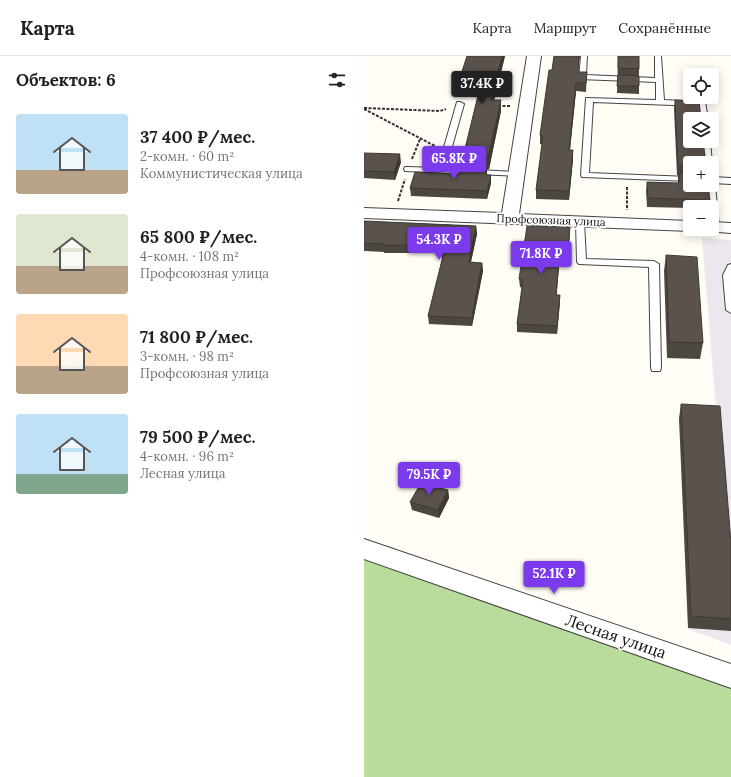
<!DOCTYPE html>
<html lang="ru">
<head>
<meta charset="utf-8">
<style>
  body { margin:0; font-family:Lora,serif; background:#f2f2f2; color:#202124; height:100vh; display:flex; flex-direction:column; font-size:15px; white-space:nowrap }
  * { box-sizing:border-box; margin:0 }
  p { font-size:13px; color:#757577 }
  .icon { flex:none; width:22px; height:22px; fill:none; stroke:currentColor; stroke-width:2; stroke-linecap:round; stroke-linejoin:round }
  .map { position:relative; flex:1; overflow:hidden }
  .panel { display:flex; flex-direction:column; background:#fff; width:364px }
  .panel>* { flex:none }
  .controls { position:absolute; left:319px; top:12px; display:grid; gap:8px }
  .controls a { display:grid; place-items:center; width:36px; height:36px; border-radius:4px; background:#fff; box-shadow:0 2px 10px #0003; font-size:20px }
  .price { position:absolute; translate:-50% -34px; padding:0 9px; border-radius:4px; background:#7c3aed; color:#fff; font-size:13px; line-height:26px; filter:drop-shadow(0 1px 2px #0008) }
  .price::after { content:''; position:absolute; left:50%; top:24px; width:12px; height:9px; margin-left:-6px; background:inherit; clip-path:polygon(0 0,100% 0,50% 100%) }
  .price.current { background:#222; color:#fff }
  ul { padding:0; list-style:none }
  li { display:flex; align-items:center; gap:12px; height:100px; padding:0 16px }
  li span { display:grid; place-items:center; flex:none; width:112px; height:80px; border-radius:4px; color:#555 }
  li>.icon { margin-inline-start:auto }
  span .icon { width:48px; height:48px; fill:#fffc; stroke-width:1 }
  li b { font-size:17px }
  h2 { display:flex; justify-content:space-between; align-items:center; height:48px; padding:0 16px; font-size:17px }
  header { display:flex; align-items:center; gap:24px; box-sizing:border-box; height:56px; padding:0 20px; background:#fff; border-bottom:1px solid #e0e0e0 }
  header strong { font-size:19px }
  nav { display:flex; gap:22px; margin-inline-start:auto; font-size:14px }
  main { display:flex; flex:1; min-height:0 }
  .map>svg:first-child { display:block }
  .industrial { fill:#eee6ef }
  .forest { fill:#b9dc9c }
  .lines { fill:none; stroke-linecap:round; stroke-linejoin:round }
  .service-casing { stroke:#444; stroke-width:2 }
  .minor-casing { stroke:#444; stroke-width:2 }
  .path { stroke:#333; stroke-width:2; stroke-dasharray:3 1.5; stroke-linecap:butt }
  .service { fill:#fff; fill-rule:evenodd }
  .minor { fill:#fff; fill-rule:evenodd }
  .wall { fill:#4d4742 }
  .shaded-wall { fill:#3f3936 }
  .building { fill:#5a524d; stroke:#3f3936 }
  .labels { text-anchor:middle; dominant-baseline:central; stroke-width:4; stroke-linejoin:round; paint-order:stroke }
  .far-street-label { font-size:11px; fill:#111; stroke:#fff }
  .near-street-label { font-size:16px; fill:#111; stroke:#fff }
</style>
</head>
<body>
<header>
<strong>Карта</strong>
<nav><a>Карта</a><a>Маршрут</a><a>Сохранённые</a></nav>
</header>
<main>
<section class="panel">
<h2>Объектов: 6<svg class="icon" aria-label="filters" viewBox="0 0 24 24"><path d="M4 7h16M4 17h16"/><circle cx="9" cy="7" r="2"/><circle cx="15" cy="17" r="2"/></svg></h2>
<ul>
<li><span style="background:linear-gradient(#bfe0f5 70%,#b9a48a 0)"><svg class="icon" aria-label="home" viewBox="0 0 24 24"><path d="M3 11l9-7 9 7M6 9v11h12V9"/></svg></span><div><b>37 400 ₽/мес.</b><p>2-комн. · 60 m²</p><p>Коммунистическая улица</p></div></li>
<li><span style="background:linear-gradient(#dfe7d0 65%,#b9a48a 0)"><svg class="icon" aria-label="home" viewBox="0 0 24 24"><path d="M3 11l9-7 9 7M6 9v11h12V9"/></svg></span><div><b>65 800 ₽/мес.</b><p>4-комн. · 108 m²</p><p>Профсоюзная улица</p></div></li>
<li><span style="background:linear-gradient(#ffd9b3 65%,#b9a48a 0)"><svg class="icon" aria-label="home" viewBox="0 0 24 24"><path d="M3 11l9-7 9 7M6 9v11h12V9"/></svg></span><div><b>71 800 ₽/мес.</b><p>3-комн. · 98 m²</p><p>Профсоюзная улица</p></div></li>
<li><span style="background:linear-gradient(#bfe0f5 75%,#7fa58c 0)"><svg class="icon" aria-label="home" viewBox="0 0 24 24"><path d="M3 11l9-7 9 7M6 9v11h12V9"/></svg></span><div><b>79 500 ₽/мес.</b><p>4-комн. · 96 m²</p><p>Лесная улица</p></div></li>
</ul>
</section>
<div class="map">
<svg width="367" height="721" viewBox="0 0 367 721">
  <rect width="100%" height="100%" fill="#fffdf5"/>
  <path class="industrial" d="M 338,182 L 367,184 L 367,589 L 324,573 L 315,362 L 353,364 Z"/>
  <path class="forest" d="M 0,493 L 367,620 L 367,721 L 0,721 Z"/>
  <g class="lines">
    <g class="service-casing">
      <path id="service" d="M 217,0 L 223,0 L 222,19 L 291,22 L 291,0 L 297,0 L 300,44 L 341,46 L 344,63 L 336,63 L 335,50 L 229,46 L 225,117 L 326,121 L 326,125 L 218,121 L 217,119 L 222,42 L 292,44 L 292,26 L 215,23 Z
        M 93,46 L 96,46 L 100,48 L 82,112 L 152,116 L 156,118 L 155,120 L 41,115 L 40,113 L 41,111 L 44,111 L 74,112 Z
        M 338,85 L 346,85 L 348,107 L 340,107 Z
        M 348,121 L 367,122 L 367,128 L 348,127 Z
        M 348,127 L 351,129 L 355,171 L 351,174 L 348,173 L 348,151 L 345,151 L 343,129 L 348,129 Z
        M 216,163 L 220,166 L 222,203 L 290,205 L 295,208 L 297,312 L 296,315 L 288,315 L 287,312 L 285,211 L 215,208 L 213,206 L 212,166 Z
        M 367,208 L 367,257 L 362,254 L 359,219 L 364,209 Z"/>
    </g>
    <g class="minor-casing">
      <path id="minor" d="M 163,0 L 177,0 L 155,158 L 326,165 L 326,173 L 332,174 L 326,175 L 0,162 L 0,152 L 138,157 Z
        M 348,166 L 367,167 L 367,177 L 342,175 L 341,173 L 348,173 Z
        M 0,483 L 367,608 L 367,632 L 0,503 Z"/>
    </g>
    <path class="path" d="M 134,50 L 147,50
      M 0,52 L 76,55 L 82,53
      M 0,53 L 71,90
      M 48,103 L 56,83
      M 263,131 L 263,154
      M 34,145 L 41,123"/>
    <use href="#service" class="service"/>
    <use href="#minor" class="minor"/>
  </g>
  <path class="wall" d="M 103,0 L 141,0 L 130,44 L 137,55 L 125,113 L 123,113 L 123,119 L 127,119 L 127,127 L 123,143 L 47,140 L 46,132 L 95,118 L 99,111 L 99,101 L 116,33 L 97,32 L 96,22 Z
    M 190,0 L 216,0 L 214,15 L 215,16 L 223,16 L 222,36 L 212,35 L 206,94 L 209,103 L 205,144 L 172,143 L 172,134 L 178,88 L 176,88 L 176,79 L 188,14 Z
    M 254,0 L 275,13 L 275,38 L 253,37 Z
    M 311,44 L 326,107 L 326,129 L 346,144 L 344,151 L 326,151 L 326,152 L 283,151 L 282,135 L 283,126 L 314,127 L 314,119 L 313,119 L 310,53 Z
    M 0,97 L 37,106 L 31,124 L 0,122 Z
    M 0,165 L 112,170 L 113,178 L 107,206 L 118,207 L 119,215 L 108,270 L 65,268 L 64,260 L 78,204 L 77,197 L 20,197 L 20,196 L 0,195 Z
    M 206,171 L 204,199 L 196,199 L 192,239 L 196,239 L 193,278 L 153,276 L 153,268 L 158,232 L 156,231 L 155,223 Z
    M 302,199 L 339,287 L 336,303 L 303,302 L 300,215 Z
    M 317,348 L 367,487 L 367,575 L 324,572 L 315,362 Z
    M 84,434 L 85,442 L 75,462 L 48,454 L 46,446 Z"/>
  <path class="shaded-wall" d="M 138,0 L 141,0 L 128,54 L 127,44 Z
    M 212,27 L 212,35 L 205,103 L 205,94 Z
    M 137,44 L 137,55 L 125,113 L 124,102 Z
    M 209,94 L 209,103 L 205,144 L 205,135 Z
    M 36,98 L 37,106 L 31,124 L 30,116 Z
    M 127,119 L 127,127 L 123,143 L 123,135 Z
    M 112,170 L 113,178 L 105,214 L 105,206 Z
    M 206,171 L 206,179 L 204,199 L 204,191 Z
    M 196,191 L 196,199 L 192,247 L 192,239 Z
    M 118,207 L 119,215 L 108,270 L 108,262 Z
    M 196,239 L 196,247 L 193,278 L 193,270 Z
    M 84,434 L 85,442 L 75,462 L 74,454 Z"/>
  <path class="building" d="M 103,0 L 138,0 L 127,44 L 137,44 L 124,102 L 99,101 L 118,23 L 96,22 Z
    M 190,0 L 215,0 L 214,14 L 215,16 L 223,16 L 222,27 L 212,27 L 205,94 L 209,94 L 205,135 L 172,134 L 179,80 L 176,79 L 185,14 L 188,14 Z
    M 254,0 L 275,0 L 275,13 L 254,12 Z
    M 254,19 L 275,20 L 275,30 L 253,30 Z
    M 311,44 L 335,45 L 337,63 L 326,63 L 326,85 L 339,85 L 342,107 L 326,107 L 326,111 L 314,110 Z
    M 0,97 L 36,98 L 30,116 L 0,115 Z
    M 97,111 L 123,112 L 122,119 L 127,119 L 123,135 L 46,132 L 51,116 L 95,118 Z
    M 315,117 L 326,117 L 326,129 L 344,129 L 346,144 L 284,142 L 283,126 L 315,127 Z
    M 0,165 L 112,170 L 105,206 L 118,207 L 108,262 L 64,260 L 80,196 L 76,196 L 78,189 L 19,189 L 19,188 L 0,187 Z
    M 163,170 L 206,171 L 204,191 L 196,191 L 192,239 L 196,239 L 193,270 L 153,268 L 159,224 L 155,223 Z
    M 302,199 L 333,201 L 339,287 L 305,286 Z
    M 317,348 L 356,350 L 367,487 L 367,563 L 327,560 Z
    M 57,427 L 84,434 L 74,454 L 46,446 Z"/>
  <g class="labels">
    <g class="far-street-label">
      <text transform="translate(187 164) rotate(2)">Профсоюзная улица</text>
    </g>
    <g class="near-street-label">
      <text transform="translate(252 580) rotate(19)">Лесная улица</text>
    </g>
  </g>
</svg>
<div class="controls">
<a><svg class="icon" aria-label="locate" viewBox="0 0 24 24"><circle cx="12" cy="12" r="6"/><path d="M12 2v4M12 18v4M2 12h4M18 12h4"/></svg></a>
<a><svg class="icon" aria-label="layers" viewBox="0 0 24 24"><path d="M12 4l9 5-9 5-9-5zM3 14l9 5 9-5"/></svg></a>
<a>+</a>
<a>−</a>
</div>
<b class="price current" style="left:118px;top:49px">37.4K ₽</b>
<b class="price" style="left:90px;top:124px">65.8K ₽</b>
<b class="price" style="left:75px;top:205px">54.3K ₽</b>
<b class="price" style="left:177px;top:219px">71.8K ₽</b>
<b class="price" style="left:65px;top:440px">79.5K ₽</b>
<b class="price" style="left:190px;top:539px">52.1K ₽</b>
</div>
</main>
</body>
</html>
